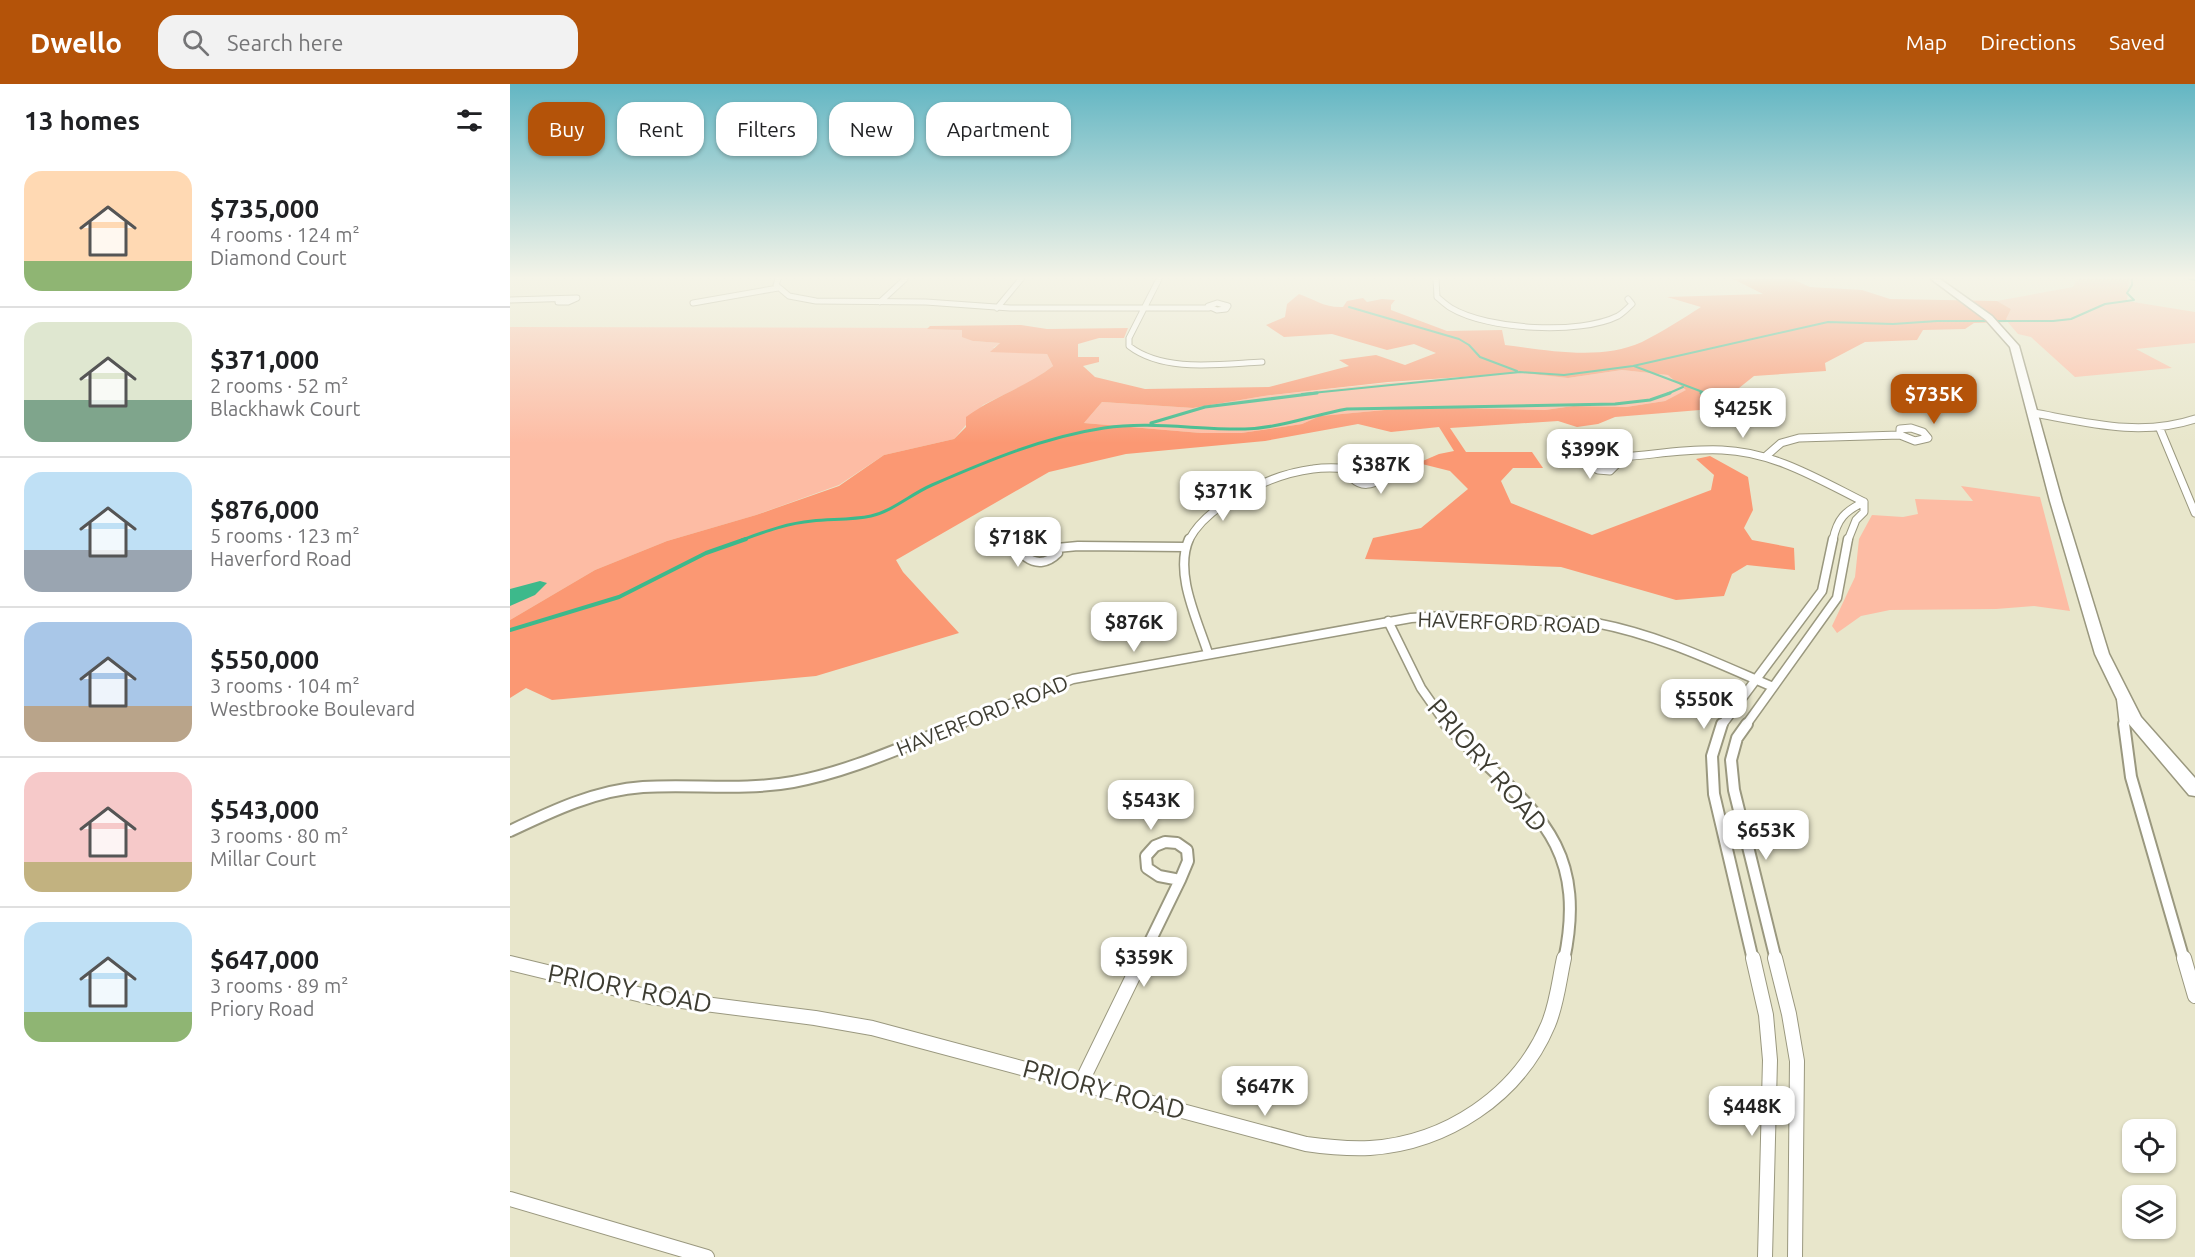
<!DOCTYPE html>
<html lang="en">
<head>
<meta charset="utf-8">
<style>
  body { margin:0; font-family:Ubuntu,sans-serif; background:#f2f2f2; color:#202124; height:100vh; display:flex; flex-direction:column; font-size:22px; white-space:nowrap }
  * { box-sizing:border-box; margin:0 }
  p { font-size:20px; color:#757577 }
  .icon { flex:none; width:33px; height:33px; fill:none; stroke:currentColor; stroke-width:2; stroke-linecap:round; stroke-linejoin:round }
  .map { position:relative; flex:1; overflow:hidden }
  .panel { display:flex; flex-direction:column; background:#fff; width:510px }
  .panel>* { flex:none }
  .banner { position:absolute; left:18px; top:18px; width:570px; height:54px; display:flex; gap:12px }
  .buttons { position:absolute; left:1612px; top:1035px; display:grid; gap:12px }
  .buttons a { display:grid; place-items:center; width:54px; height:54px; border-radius:12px; background:#fff; box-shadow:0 2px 4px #0004; font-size:30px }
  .price { position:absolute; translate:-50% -51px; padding:0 14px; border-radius:12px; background:#fff; color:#222; font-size:20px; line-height:39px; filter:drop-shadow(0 2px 3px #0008) }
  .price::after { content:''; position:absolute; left:50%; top:36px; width:18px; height:14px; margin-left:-9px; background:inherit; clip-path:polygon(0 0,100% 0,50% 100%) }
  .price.selected { background:#b45309; color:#fff }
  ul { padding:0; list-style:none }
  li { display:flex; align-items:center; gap:18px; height:150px; padding:0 24px }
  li+li { border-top:2px solid #e0e0e0 }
  li span { display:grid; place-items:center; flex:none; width:168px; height:120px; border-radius:18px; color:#555 }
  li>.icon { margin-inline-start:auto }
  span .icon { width:72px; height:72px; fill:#fffc; stroke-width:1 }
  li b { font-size:26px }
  h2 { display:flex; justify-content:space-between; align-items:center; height:72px; padding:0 24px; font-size:26px }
  .chip { padding:0 21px; border-radius:18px; background:#fff; box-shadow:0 2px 4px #0004; font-size:21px; line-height:54px }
  .chip.selected { background:#b45309; color:#fff }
  header { display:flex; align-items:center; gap:36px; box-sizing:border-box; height:84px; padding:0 30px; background:#b45309; color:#fff }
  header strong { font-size:28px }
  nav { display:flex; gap:33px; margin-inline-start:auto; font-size:21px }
  .search { width:420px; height:54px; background:#f2f2f2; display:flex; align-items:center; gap:15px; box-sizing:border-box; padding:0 21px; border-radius:18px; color:#757577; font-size:22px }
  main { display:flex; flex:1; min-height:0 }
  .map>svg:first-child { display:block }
  .green { fill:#fdbca4 }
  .forest { fill:#fb9873; fill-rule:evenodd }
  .water { fill:#3db98b }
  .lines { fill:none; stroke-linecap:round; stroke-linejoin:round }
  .stream-far2 { stroke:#3db98b; stroke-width:2 }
  .stream-far1 { stroke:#3db98b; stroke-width:3 }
  .stream { stroke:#3db98b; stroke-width:4 }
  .minor-far4-casing { stroke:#9a987f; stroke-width:7 }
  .minor-far3-casing { stroke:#9a987f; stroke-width:9 }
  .minor-far2-casing { stroke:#9a987f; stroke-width:11 }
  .minor-far1-casing { stroke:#9a987f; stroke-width:14 }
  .minor-casing { stroke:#9a987f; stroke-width:16 }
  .primary-casing { stroke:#9a987f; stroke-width:3 }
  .minor-far4 { stroke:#fff; stroke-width:5 }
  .minor-far3 { stroke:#fff; stroke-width:7 }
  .minor-far2 { stroke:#fff; stroke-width:8 }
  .minor-far1 { stroke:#fff; stroke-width:10 }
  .minor { stroke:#fff; stroke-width:14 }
  .primary { fill:#fff; fill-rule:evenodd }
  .labels { text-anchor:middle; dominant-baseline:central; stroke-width:6; stroke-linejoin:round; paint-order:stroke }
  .street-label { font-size:21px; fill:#3e3d32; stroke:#fff }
  .near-street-label { font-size:26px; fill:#3e3d32; stroke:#fff }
</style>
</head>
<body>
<header>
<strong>Dwello</strong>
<div class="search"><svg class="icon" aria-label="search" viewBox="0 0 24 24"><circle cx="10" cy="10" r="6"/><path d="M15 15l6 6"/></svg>Search here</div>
<nav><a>Map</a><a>Directions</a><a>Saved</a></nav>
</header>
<main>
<section class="panel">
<h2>13 homes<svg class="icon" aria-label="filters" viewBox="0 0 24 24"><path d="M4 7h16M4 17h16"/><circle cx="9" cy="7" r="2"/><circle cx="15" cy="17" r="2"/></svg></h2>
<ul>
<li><span style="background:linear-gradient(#ffd9b3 75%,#8fb573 0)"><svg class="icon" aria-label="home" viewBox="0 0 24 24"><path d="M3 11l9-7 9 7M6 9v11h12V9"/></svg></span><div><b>$735,000</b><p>4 rooms · 124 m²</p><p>Diamond Court</p></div></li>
<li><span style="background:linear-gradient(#dfe7d0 65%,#7fa58c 0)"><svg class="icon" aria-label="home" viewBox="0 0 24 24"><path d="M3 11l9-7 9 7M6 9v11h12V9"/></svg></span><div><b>$371,000</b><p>2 rooms · 52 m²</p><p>Blackhawk Court</p></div></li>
<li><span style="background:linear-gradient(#bfe0f5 65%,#9aa5b1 0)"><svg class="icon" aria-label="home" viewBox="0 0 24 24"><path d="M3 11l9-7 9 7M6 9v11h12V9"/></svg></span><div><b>$876,000</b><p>5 rooms · 123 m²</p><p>Haverford Road</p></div></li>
<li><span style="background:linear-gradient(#a9c7e8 70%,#b9a48a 0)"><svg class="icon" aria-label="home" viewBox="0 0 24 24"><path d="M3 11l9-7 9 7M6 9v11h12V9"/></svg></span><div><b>$550,000</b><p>3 rooms · 104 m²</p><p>Westbrooke Boulevard</p></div></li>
<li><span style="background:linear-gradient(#f6c9c9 75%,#c2b280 0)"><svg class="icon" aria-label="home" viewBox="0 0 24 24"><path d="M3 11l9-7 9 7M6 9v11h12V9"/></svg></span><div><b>$543,000</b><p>3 rooms · 80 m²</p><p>Millar Court</p></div></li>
<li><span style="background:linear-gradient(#bfe0f5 75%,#8fb573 0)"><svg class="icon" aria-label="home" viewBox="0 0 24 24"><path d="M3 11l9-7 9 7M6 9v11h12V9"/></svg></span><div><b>$647,000</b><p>3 rooms · 89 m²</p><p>Priory Road</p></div></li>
</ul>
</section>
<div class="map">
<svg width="1685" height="1173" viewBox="0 0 1685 1173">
  <rect width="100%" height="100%" fill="#e8e6cb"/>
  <path class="green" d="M 1567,195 L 1619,195 L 1617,217 L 1685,228 L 1685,259 L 1626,265 L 1662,284 L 1565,293 L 1521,253 L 1508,250 L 1495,235 L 1501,225 L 1487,217 L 1563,203 Z
    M 0,243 L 437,244 L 452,246 L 463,257 L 490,259 L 483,264 L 537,270 L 543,282 L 524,296 L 473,321 L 444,355 L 374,371 L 329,401 L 246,431 L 157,457 L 85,486 L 0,536 Z
    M 1112,286 L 1159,291 L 1177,306 L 1155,317 L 1116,323 L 1063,322 L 1035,326 L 907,323 L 811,332 L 792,340 L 731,349 L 691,349 L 574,339 L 592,318 L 683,324 L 754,312 L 878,299 L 1012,289 L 1058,294 Z
    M 1451,402 L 1530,413 L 1560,527 L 1524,522 L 1486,525 L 1380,526 L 1351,532 L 1327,549 L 1322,542 L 1345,493 L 1349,455 L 1362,431 L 1393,433 L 1408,430 L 1405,415 L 1463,417 Z"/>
  <path class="forest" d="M 1223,195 L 1282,195 L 1300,203 L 1352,206 L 1380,215 L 1487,217 L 1501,225 L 1496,235 L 1498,238 L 1464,239 L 1455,245 L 1413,246 L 1407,256 L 1355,258 L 1315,279 L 1316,287 L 1244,292 L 1219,312 L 1229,328 L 1202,325 L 1105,333 L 1088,340 L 1067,343 L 1048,337 L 940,344 L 956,368 L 1022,368 L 1033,384 L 1003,384 L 991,397 L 1001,419 L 1082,451 L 1201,406 L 1204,391 L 1186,375 L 1200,372 L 1238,393 L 1243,426 L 1234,444 L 1242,456 L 1284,464 L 1285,486 L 1237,481 L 1222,490 L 1214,512 L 1166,516 L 1051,483 L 855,475 L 863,454 L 911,444 L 958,405 L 940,387 L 908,379 L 929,370 L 944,367 L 929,343 L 881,348 L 848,340 L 755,357 L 616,370 L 539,388 L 386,476 L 393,488 L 449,549 L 306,592 L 42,616 L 16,604 L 0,614 L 0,536 L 85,486 L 157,457 L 246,431 L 329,402 L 374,371 L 444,355 L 456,343 L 456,333 C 483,313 516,303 543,282 L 537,270 L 480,268 L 490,259 L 463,257 L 452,253 L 452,246 L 417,245 L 420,242 L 511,241 L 537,245 L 618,244 L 614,254 L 589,254 L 568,260 L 568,273 L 589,273 L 589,278 L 573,282 L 585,293 L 635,305 L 759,303 L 839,282 L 829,276 L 866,271 L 895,281 L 926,269 L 904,260 L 877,266 L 822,250 L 774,253 L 756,241 L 775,233 L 777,220 L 789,210 C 806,216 815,224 833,223 L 837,217 L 853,214 L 857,218 L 872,215 L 885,216 L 881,221 L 881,226 L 937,247 L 992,246 L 995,261 C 1038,266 1090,277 1132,258 C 1152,248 1172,235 1191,223 L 1157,213 L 1253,210 ZM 1112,286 L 1158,291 L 1176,306 L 1155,317 L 1116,323 L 1063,322 L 1035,326 L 907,323 L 810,332 L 792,340 L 731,349 L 691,349 L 574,339 L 592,318 L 683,324 L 754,312 L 878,298 L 1012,289 L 1058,294 Z"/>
  <path class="water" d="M 30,497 L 37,499 L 25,511 L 0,522 L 0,505 Z"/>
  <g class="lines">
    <path class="stream-far2" d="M 1679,195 L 1685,196
      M 839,223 L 949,255 L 959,261 L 970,273 L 1007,287
      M 1124,282 L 1198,310
      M 792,310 L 1010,288 L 1054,291 L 1123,282 L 1318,238 L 1383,240 L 1427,237 L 1543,237 L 1561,235 L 1595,220 L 1624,216 L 1617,209 L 1622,201 L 1622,195
      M 1157,310 L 1173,303"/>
    <path class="stream-far1" d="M 1191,309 L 1219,312
      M 641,339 L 695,323 L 807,309
      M 232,456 C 254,448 278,439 302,437 C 321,435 342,436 361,432 C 383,427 401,410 422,401 C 477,377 534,353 594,344 C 641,337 688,346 735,345 C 770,344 803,331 837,325 L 1105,320 L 1140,316 L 1160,309"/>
    <path class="stream" d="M 0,546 L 109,513 L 196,469 L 236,455"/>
    <g class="minor-far4-casing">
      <path id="minor-far4" d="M 268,195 L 266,201 L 279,212 L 306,217 L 416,218 L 500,224 L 699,224
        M 649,195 L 619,254 L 619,262 C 654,289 710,280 752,278
        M 926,195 L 927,213 C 932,217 936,221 941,224 C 978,246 1070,251 1108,232 C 1113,229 1118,224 1122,220 L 1118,215
        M 0,216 L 67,214 L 58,218 L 48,218 L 49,216
        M 370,218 L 395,195
        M 183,219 L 268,204
        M 707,219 L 718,222 L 716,225 L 707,226 L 698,222 Z
        M 487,224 L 511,195"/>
    </g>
    <g class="minor-far3-casing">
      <path id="minor-far3" d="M 1524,329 C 1579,339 1631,353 1685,335
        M 1401,344 L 1413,348 L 1418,354 L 1405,357 L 1390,351 L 1390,345 Z
        M 1650,345 L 1685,429
        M 1255,373 L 1271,359 L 1289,354 L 1390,351
        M 1100,376 L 1106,381 L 1100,387 L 1088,386 L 1079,381 L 1081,376 L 1088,374 C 1129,374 1170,364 1212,366 C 1264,368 1308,395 1354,418
        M 679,456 C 698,419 763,390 803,385 C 822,382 844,385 863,387 L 869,389 L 872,394 C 862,402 851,403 842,394 L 847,388
        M 1323,456 C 1327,435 1335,427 1354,418
        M 1338,456 L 1346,436 L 1354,428 L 1354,418"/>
    </g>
    <g class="minor-far2-casing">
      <path id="minor-far2" d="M 679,455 C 664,489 687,535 698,569
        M 538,461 L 547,464 L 548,469 C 538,479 527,481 516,473 L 521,465 Z
        M 547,464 L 568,462 L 675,463
        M 878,537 L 911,604 L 937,641
        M 1611,615 L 1614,641
        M 447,641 L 563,595 L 901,534 L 933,532 L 1086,539 C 1149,551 1205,578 1263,603
        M 1212,641 L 1312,507 L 1323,455
        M 1236,641 L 1327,514 L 1338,455"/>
    </g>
    <g class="minor-far1-casing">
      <path id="minor-far1" d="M 936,640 C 1011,720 1081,749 1054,876
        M 1212,640 L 1202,672 L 1204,710 L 1243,876
        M 1237,640 L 1227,654 L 1221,676 L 1224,706 L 1266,876
        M 1614,640 L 1621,693 L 1674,876
        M 0,747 C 42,727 86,706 133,703 C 183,700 234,707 283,698 C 342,687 396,661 451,640
        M 655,758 L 667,759 L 677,766 L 678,777 L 670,796 L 649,792 L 637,784 L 636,772 L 645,762 Z
        M 631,876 L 670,796"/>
    </g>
    <g class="minor-casing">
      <path id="minor" d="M 1243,874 L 1256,931 L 1260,976 L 1255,1173
        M 1265,874 L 1279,930 L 1287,977 L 1285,1173
        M 1674,874 L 1685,912
        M 0,879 L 140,913 L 305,934 L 362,944 L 796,1060 C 817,1063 838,1065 860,1064 C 936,1059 1008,1012 1038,941 C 1047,920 1049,897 1054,874
        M 571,999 L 632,874
        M 0,1115 L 197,1173"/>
    </g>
    <g class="primary-casing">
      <path id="primary" d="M 1421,195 L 1430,195 L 1482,232 L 1509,262 L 1552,417 L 1599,570 L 1631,633 L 1685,694 L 1685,712 L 1679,711 L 1619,640 L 1585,570 L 1540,417 L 1500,263 L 1476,236 Z"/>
    </g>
    <use href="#minor-far4" class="minor-far4"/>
    <use href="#minor-far3" class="minor-far3"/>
    <use href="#minor-far2" class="minor-far2"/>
    <use href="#minor-far1" class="minor-far1"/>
    <use href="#minor" class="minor"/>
    <use href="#primary" class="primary"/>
  </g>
  <linearGradient id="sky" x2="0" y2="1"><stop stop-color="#63b6c3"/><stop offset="0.54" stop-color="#f5f4e8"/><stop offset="1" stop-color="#f5f4e8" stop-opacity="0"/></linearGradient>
  <rect width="1685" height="359" fill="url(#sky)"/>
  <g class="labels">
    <g class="street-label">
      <text transform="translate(999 538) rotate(2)">HAVERFORD ROAD</text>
      <text transform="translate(472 631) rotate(-22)">HAVERFORD ROAD</text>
    </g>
    <g class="near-street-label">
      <text transform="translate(978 681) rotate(49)">PRIORY ROAD</text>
      <text transform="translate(120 904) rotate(11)">PRIORY ROAD</text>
      <text transform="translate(594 1005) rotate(15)">PRIORY ROAD</text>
    </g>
  </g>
</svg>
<div class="buttons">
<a><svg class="icon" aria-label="locate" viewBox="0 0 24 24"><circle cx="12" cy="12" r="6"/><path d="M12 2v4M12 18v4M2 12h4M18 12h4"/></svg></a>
<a><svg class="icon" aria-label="layers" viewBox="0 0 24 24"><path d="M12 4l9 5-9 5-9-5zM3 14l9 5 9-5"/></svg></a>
</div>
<b class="price selected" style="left:1424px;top:341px">$735K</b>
<b class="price" style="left:1233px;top:355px">$425K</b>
<b class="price" style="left:1080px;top:396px">$399K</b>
<b class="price" style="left:871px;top:411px">$387K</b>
<b class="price" style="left:713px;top:438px">$371K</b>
<b class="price" style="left:508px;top:484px">$718K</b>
<b class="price" style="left:624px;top:569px">$876K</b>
<b class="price" style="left:1194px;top:646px">$550K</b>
<b class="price" style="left:641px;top:747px">$543K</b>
<b class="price" style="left:1256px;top:777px">$653K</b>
<b class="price" style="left:634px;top:904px">$359K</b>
<b class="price" style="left:755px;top:1033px">$647K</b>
<b class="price" style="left:1242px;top:1053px">$448K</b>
<div class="banner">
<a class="chip selected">Buy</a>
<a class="chip">Rent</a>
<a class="chip">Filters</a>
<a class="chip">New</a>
<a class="chip">Apartment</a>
</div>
</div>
</main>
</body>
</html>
